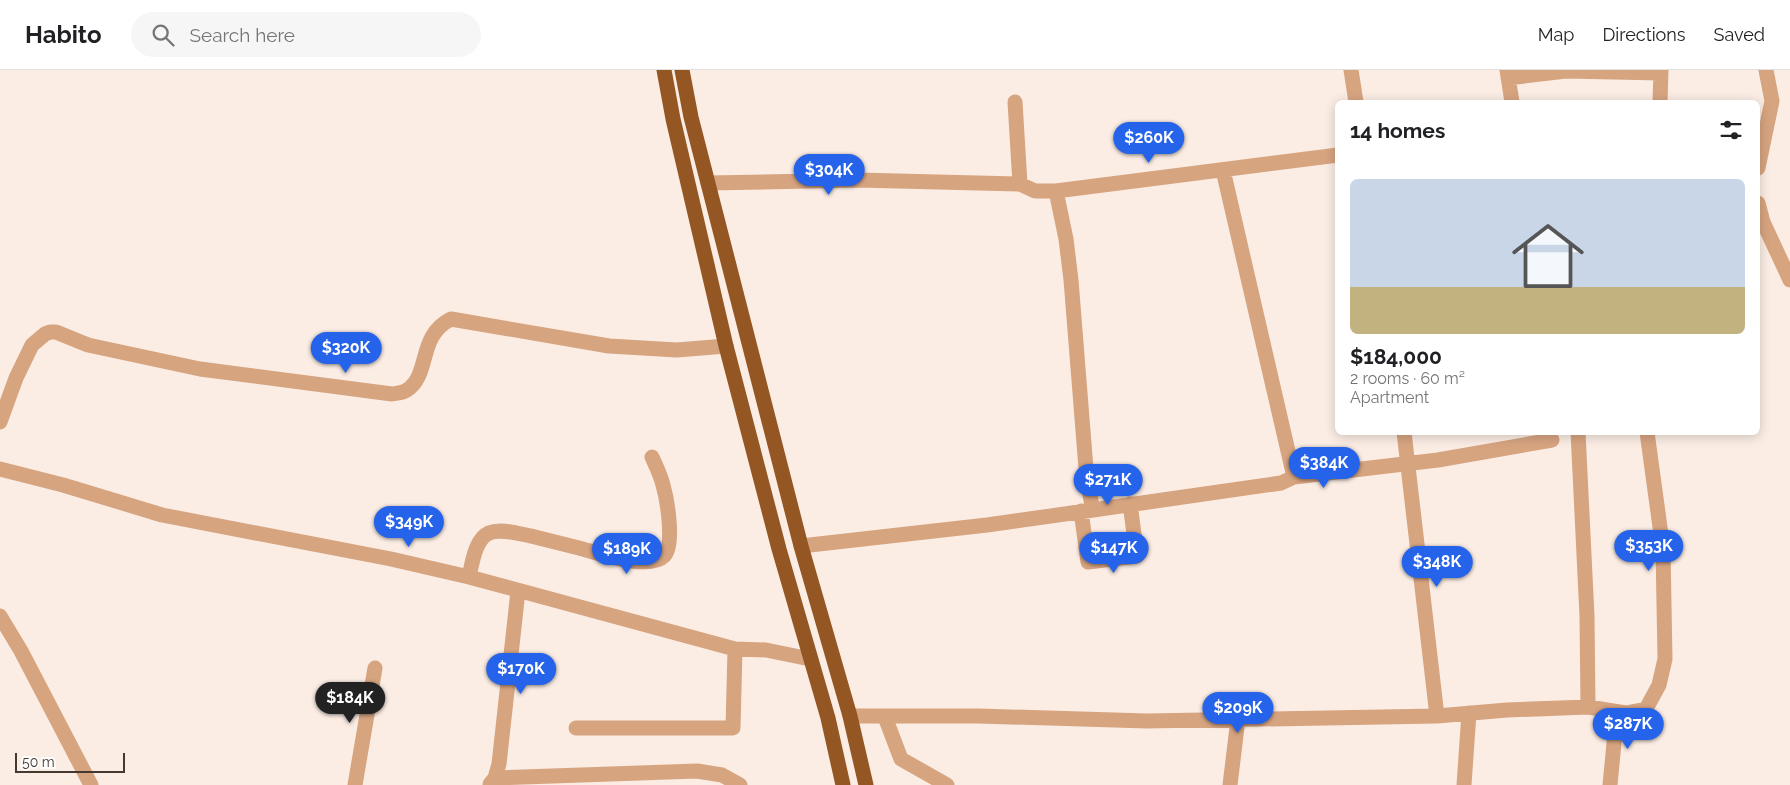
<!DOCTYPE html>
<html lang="en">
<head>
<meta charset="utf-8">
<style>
  body { margin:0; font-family:Raleway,sans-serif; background:#f6f6f6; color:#202124; height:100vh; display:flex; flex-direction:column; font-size:19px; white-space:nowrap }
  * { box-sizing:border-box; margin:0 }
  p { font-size:16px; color:#757577 }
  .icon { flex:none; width:28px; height:28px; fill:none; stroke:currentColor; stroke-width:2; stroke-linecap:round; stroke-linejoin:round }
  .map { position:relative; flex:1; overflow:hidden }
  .panel { position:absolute; left:1335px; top:30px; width:425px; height:335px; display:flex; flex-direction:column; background:#fff; border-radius:8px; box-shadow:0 2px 12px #0003 }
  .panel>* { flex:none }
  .scale { position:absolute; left:15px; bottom:12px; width:110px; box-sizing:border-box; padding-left:5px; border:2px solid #45382e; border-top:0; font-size:14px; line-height:18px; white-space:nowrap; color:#45382e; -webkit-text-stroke:4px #fdfdfd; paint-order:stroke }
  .price { position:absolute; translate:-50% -42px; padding:0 11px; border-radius:18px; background:#2563eb; color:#fff; font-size:16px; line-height:32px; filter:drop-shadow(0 1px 2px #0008) }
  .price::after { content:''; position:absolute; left:50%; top:30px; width:15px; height:11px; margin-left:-8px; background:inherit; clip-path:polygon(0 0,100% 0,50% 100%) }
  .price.selected { background:#222; color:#fff }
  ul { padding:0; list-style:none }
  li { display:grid; align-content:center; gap:10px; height:265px; padding:0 15px }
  li span { display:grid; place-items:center; height:155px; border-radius:8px; color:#555 }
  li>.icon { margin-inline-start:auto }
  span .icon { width:90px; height:90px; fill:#fffc; stroke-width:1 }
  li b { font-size:21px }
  h2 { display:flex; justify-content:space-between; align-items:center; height:60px; padding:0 15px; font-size:21px }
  header { display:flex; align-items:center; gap:30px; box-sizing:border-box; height:70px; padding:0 25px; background:#fff; border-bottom:1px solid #e0e0e0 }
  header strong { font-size:24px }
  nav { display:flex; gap:28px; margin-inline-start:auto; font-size:18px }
  .search { width:350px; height:45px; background:#f6f6f6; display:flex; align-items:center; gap:12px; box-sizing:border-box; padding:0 18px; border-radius:28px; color:#757577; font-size:19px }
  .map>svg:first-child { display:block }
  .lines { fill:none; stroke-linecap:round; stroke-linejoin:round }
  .minor { stroke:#d7a480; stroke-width:15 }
  .highway { stroke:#945724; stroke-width:15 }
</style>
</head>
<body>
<header>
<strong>Habito</strong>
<div class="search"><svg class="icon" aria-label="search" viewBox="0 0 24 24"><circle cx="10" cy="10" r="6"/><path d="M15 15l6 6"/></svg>Search here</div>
<nav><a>Map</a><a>Directions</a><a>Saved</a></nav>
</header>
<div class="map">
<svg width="1790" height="715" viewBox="0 0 1790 715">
  <rect width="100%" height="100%" fill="#fbede4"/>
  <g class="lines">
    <path class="minor" d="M 1351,0 L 1356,32
      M 1507,0 L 1512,32
      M 1508,8 L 1566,1 L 1661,3
      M 1015,32 L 1020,114 L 1035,121 L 1056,121 L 1338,85
      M 1660,32 L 1661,0
      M 1758,98 L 1772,31 L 1766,0
      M 1223,100 L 1294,407
      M 708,113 L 858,110 L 1020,114
      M 1758,133 L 1763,152 L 1790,210
      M 0,352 L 16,308 L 32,275 L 45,264 L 50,262 L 56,262 L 88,275 L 200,299 L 392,324 C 397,323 403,323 407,320 C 431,304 417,266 451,249 L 609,276 L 677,280 L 726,276
      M 1404,362 L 1437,646
      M 1578,362 L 1587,546 L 1588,637
      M 0,399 L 63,415 L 162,445 L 391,489 L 469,507 L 735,579 L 766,580 L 810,589
      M 1093,440 L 1281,413 L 1294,407 L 1438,390 L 1552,370
      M 1081,441 L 1088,492 L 1137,486 L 1130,434
      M 801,476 L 987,455 L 1093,440 L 1087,411 L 1071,210 L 1066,169 L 1056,121
      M 469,507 C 472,494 475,469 489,463 C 501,458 519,464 531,466 C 547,470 563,474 579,478 C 598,483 649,501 664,486 C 675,475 667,429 663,415 C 661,406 656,396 652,387
      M 0,546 L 21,581 L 91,715
      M 850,646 L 979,646 L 1147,651 L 1437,646 L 1507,640 L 1588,637 L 1626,643 L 1646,639 L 1659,615 L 1665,589 L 1663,479 L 1647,362
      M 885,647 L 901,689 L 947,715
      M 576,658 L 733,658 L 735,579
      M 495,708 L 697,701 L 722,705 L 740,715
      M 490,714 L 495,708 L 499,694 L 518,521
      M 355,715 L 375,598
      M 1230,715 L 1238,649
      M 1464,715 L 1469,643
      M 1610,715 L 1617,642"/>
    <path class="highway" d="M 664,0 L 673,49 L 726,276 L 779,479 L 828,648 L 843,715
      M 682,0 L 691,47 L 801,476 L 850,646 L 866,715"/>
  </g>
</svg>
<div class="scale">50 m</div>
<b class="price" style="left:1149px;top:94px">$260K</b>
<b class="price" style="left:829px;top:126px">$304K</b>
<b class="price" style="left:346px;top:304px">$320K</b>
<b class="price" style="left:1324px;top:419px">$384K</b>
<b class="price" style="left:1108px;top:436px">$271K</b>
<b class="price" style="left:409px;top:478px">$349K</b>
<b class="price" style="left:1649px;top:502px">$353K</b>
<b class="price" style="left:1114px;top:504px">$147K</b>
<b class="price" style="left:627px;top:505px">$189K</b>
<b class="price" style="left:1437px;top:518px">$348K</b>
<b class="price" style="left:521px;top:625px">$170K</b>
<b class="price selected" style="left:350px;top:654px">$184K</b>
<b class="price" style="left:1238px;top:664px">$209K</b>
<b class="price" style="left:1628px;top:680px">$287K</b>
<section class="panel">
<h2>14 homes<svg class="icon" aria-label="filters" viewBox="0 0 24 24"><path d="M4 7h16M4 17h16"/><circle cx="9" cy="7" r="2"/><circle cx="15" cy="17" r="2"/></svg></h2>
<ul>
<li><span style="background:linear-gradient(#c9d6e8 70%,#c2b280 0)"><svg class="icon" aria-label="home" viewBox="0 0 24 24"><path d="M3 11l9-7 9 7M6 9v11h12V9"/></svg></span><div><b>$184,000</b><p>2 rooms · 60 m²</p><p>Apartment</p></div></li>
</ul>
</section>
</div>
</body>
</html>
